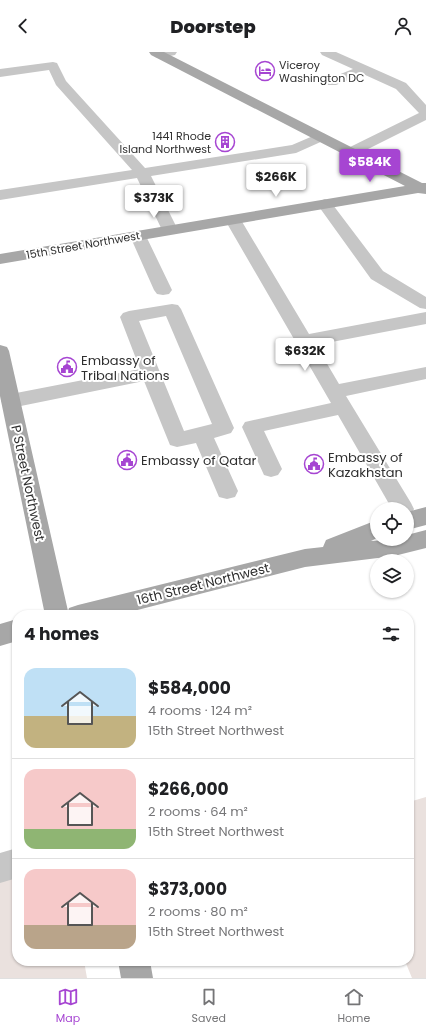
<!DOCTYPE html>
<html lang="en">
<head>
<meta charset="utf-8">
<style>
  body { margin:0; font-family:Poppins,sans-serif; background:#f2f2f2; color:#202124; height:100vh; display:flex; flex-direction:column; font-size:15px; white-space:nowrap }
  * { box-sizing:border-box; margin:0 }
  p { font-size:13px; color:#757577 }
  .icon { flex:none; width:22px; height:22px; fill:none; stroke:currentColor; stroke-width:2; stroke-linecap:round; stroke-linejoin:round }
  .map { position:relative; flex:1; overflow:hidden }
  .side { position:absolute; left:12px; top:558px; width:402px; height:356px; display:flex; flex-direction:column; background:#fff; border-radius:16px; box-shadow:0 1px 3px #0004 }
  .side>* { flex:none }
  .buttons { position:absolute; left:370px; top:450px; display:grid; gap:8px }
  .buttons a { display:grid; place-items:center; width:44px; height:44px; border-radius:50%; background:#fff; box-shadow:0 1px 3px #0004; font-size:20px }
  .price { position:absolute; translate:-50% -34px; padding:0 9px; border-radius:4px; background:#fff; color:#222; font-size:13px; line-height:26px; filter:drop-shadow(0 1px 2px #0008) }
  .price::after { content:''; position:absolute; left:50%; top:24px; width:12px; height:9px; margin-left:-6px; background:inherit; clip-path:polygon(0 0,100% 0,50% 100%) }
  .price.active { background:#a645d2; color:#fff }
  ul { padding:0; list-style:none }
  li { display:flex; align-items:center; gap:12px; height:100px; padding:0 12px }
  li+li { border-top:1px solid #e0e0e0 }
  li span { display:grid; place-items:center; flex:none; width:112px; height:80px; border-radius:12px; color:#555 }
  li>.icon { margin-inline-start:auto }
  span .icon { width:48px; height:48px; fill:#fffc; stroke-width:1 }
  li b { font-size:17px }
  h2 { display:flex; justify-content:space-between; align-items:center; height:48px; padding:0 12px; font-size:17px }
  header { display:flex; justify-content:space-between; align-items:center; height:52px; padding:0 12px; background:#fff; font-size:18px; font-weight:800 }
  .menu { display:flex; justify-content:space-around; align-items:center; height:56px; border-top:1px solid #e0e0e0; background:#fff; font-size:11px; color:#757577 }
  .menu a { display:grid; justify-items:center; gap:2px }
  .menu .active { color:#a645d2 }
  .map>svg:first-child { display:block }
  .green { fill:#eae1de }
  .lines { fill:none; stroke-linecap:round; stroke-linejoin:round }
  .minor { fill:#c6c6c6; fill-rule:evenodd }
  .major { fill:#a7a7a7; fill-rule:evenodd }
  .labels { text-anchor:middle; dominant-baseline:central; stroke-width:4; stroke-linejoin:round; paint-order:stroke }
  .far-poi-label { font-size:11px; fill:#2f2f2f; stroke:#fff; text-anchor:start }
  .far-street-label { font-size:11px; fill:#2f2f2f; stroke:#fff }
  .poi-label { font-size:13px; fill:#2f2f2f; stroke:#fff; text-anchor:start }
  .street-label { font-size:13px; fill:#2f2f2f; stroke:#fff }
</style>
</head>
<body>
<header><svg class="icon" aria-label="back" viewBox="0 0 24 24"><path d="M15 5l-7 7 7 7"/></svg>Doorstep<svg class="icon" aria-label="person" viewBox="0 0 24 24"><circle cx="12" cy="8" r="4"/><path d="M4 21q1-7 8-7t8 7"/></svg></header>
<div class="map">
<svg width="426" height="926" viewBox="0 0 426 926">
  <rect width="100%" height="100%" fill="#fff"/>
  <path class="green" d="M 426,745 L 426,926 L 412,926 L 405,909 L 409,909 L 409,750 Z
    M 17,819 L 17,909 L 84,909 L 87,926 L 0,926 L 0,824 Z"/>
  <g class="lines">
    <path class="minor" d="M 154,0 L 177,0 L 175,3 L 159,6 L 155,5 L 153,2 Z
      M 320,0 L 336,0 L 406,31 L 426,53 L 426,68 L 356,103 L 346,103 L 344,100 L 346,97 L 419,61 L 396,37 L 363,22 L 336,33 L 328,33 L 326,30 L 328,27 L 353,17 L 322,3 Z
      M 53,10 L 57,11 L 66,29 L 145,116 L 292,93 L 320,81 L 325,82 L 327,85 L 325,88 L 296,101 L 151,124 L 178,178 L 176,181 L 164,181 L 162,178 L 137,126 L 0,148 L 0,138 L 132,118 L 56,33 L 49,18 L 0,25 L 0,17 Z
      M 325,147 L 330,149 L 383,219 L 426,245 L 426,257 L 420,256 L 371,227 L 317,152 L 320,149 Z
      M 233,163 L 239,165 L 241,168 L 309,282 L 426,260 L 426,272 L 316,293 L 339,332 L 426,315 L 426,327 L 346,344 L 411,451 L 414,457 L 411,463 L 407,464 L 407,457 L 392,457 L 338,363 L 264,379 L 282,417 L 278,423 L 271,425 L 264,423 L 242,375 L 245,370 L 331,351 L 225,168 L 227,165 Z
      M 138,179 L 144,181 L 146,184 L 172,238 L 169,242 L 163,243 L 157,242 L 154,238 L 130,184 L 132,181 Z
      M 172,252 L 178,253 L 181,257 L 234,376 L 231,381 L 214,386 L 238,439 L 235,445 L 227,447 L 219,445 L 196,391 L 177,395 L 170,393 L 144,329 L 11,356 L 4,354 L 1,349 L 4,344 L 11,342 L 140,317 L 120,265 L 123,261 L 129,259 ZM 166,264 L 212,372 L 184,379 L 139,269 Z
      M 17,796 L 17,826 L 0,831 L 0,801 Z"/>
    <path class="major" d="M 149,0 L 164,0 L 422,131 L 426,131 L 426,142 L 418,141 L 0,212 L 0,202 L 405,134 L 151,3 Z
      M 0,293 L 7,295 L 9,299 L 68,559 L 69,556 L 78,553 L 305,497 L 323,495 L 326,488 L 377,468 L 377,486 L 371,489 L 407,487 L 407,483 L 426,478 L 426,496 L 394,504 L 305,515 L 118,563 L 45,563 L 0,344 Z
      M 426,455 L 426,473 L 407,478 L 407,460 Z
      M 17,567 L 17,589 L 0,594 L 0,572 Z
      M 118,909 L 150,909 L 153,926 L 121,926 Z"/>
  </g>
  <defs>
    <g id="hotel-ring" transform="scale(1)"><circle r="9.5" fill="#fff" stroke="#a645d2" stroke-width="1.5"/><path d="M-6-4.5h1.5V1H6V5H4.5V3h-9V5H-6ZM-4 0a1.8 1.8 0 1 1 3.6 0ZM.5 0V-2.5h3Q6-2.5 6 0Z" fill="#a645d2"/></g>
    <g id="building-ring" transform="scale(1)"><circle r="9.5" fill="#fff" stroke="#a645d2" stroke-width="1.5"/><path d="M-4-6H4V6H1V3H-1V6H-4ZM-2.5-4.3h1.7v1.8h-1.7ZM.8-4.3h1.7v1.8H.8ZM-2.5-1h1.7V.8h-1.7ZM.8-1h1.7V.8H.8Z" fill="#a645d2"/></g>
    <g id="civic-ring" transform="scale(1)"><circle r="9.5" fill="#fff" stroke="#a645d2" stroke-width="1.5"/><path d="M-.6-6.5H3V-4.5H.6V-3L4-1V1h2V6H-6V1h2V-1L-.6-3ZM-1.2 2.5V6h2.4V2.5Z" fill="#a645d2"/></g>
  </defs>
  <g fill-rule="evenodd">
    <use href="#hotel-ring" x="265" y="19"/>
    <use href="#building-ring" x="225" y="90"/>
    <use href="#civic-ring" x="67" y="315"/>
    <use href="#civic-ring" x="127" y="408"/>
    <use href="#civic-ring" x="314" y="412"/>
  </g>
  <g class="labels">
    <g class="far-poi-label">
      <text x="279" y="13">Viceroy<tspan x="279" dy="13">Washington DC</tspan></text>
      <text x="211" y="84" text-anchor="end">1441 Rhode<tspan x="211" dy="13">Island Northwest</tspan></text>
    </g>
    <g class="far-street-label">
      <text transform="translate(83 193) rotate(-10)">15th Street Northwest</text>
    </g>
    <g class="poi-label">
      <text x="81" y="308">Embassy of<tspan x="81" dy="15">Tribal Nations</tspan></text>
      <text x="328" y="405">Embassy of<tspan x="328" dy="15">Kazakhstan</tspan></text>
      <text x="141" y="408">Embassy of Qatar</text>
    </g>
    <g class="street-label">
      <text transform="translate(28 431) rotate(78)">P Street Northwest</text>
      <text transform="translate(203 532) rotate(-14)">16th Street Northwest</text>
    </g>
  </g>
</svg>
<div class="buttons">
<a><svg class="icon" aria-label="locate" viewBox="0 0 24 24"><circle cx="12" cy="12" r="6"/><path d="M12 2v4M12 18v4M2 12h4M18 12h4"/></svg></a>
<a><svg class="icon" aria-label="layers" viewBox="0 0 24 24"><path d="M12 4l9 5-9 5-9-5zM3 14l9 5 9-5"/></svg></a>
</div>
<b class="price active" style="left:370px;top:131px">$584K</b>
<b class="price" style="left:276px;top:146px">$266K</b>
<b class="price" style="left:154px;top:167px">$373K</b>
<b class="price" style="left:305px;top:320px">$632K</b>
<section class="side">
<h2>4 homes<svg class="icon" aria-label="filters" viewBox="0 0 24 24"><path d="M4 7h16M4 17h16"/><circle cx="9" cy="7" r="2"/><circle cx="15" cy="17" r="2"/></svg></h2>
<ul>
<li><span style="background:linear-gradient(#bfe0f5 60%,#c2b280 0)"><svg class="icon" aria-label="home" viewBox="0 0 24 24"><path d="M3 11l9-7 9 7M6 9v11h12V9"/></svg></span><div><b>$584,000</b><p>4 rooms · 124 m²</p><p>15th Street Northwest</p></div></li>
<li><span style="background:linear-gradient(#f6c9c9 75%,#8fb573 0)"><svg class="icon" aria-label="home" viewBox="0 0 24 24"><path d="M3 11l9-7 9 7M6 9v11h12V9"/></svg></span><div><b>$266,000</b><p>2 rooms · 64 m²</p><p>15th Street Northwest</p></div></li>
<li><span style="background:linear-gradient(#f6c9c9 70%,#b9a48a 0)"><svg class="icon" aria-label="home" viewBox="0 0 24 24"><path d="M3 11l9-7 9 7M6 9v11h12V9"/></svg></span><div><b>$373,000</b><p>2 rooms · 80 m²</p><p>15th Street Northwest</p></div></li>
</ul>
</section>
</div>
<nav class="menu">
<a class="active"><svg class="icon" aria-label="map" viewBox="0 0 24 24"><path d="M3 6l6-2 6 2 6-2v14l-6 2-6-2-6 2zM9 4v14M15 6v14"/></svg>Map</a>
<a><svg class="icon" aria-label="saved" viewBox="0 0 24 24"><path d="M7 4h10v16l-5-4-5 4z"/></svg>Saved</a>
<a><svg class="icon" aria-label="home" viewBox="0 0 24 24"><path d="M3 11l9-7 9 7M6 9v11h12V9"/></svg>Home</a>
</nav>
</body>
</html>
